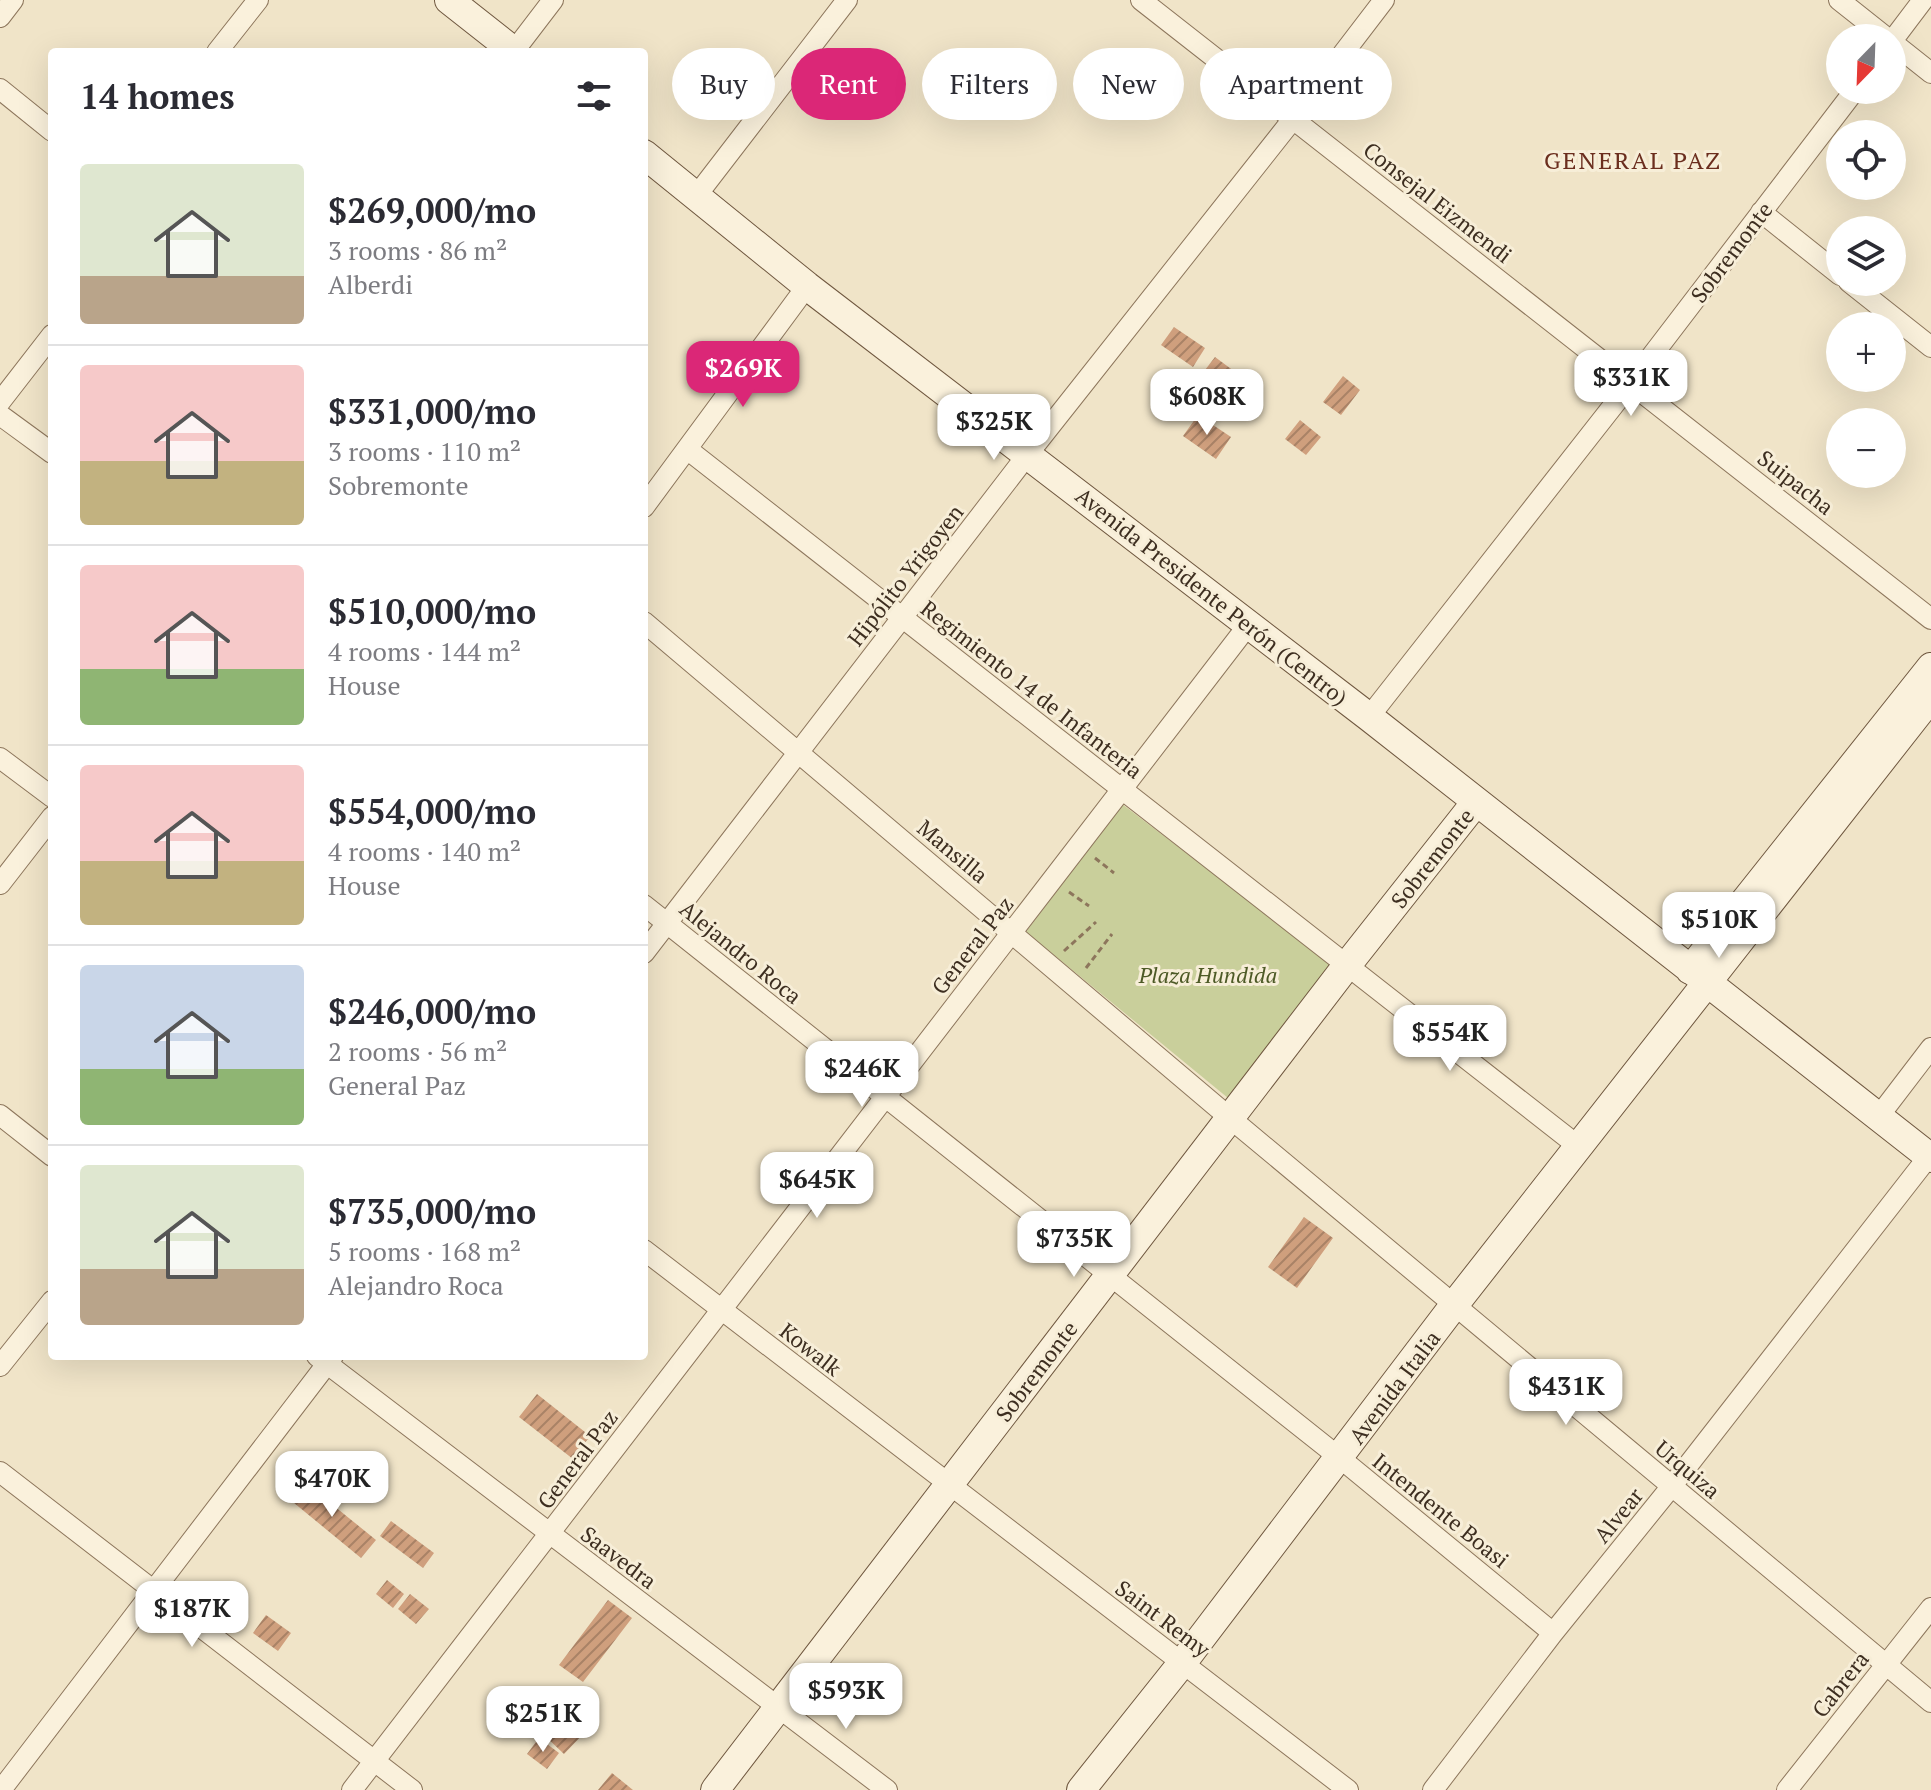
<!DOCTYPE html>
<html lang="en">
<head>
<meta charset="utf-8">
<style>
  body { margin:0; font-family:"PT Serif",serif; background:#f7f7f7; color:#2b2b33; height:100vh; display:flex; flex-direction:column; font-size:30px; white-space:nowrap }
  * { box-sizing:border-box; margin:0 }
  p { font-size:26px; color:#7c7c81 }
  .icon { flex:none; width:44px; height:44px; fill:none; stroke:currentColor; stroke-width:2; stroke-linecap:round; stroke-linejoin:round }
  .map { position:relative; flex:1; overflow:hidden }
  .details { position:absolute; left:48px; top:48px; width:600px; height:1312px; display:flex; flex-direction:column; background:#fff; border-radius:8px; box-shadow:0 8px 32px #0002 }
  .details>* { flex:none }
  .top-card { position:absolute; left:672px; top:48px; width:760px; height:72px; display:flex; gap:16px }
  .needle { width:52px; rotate:203deg }
  .fabs { position:absolute; left:1826px; top:24px; display:grid; gap:16px }
  .fabs a { display:grid; place-items:center; width:80px; height:80px; border-radius:50%; background:#fff; box-shadow:0 8px 32px #0002; font-size:40px }
  .price { position:absolute; translate:-50% -68px; padding:0 18px; border-radius:16px; background:#fff; color:#222; font-size:26px; line-height:52px; filter:drop-shadow(0 2px 4px #0008) }
  .price::after { content:''; position:absolute; left:50%; top:48px; width:24px; height:18px; margin-left:-12px; background:inherit; clip-path:polygon(0 0,100% 0,50% 100%) }
  .price.current { background:#db2777; color:#fff }
  ul { padding:0; list-style:none }
  li { display:flex; align-items:center; gap:24px; height:200px; padding:0 32px }
  li+li { border-top:2px solid #e1e1e2 }
  li span { display:grid; place-items:center; flex:none; width:224px; height:160px; border-radius:8px; color:#555 }
  li>.icon { margin-inline-start:auto }
  span .icon { width:96px; height:96px; fill:#fffc; stroke-width:1 }
  li b { font-size:34px }
  h2 { display:flex; justify-content:space-between; align-items:center; height:96px; padding:0 32px; font-size:34px }
  .tag { padding:0 28px; border-radius:36px; background:#fff; box-shadow:0 8px 32px #0002; font-size:28px; line-height:72px }
  .tag.current { background:#db2777; color:#fff }
  .map>svg:first-child { display:block }
  .green { fill:#c9cf9b }
  .building { fill:url(#building-hatch) }
  .lines { fill:none; stroke-linecap:round; stroke-linejoin:round }
  .street-casing { stroke:#8d765c; stroke-width:22 }
  .secondary-casing { stroke:#6f573f; stroke-width:30 }
  .path { stroke:#8d765c; stroke-width:3; stroke-dasharray:6 4; stroke-linecap:butt }
  .street { stroke:#faf1dc; stroke-width:20 }
  .secondary { stroke:#faf1dc; stroke-width:28 }
  .labels { text-anchor:middle; dominant-baseline:central; stroke-width:6; stroke-linejoin:round; paint-order:stroke }
  .street-label { font-size:22px; fill:#3d2e20; stroke:#f7eed8 }
  .park-label { font-size:22px; font-style:italic; fill:#4d5a26; stroke:#f7eed8 }
  .neighbourhood-label { font-size:24px; letter-spacing:2px; fill:#6b2e1e; stroke:#f7eed8 }
</style>
</head>
<body>
<div class="map">
<svg width="1931" height="1790" viewBox="0 0 1931 1790">
  <defs>
    <pattern id="building-hatch" width="6" height="6" patternUnits="userSpaceOnUse" patternTransform="scale(2)"><rect width="6" height="6" fill="#cf9f7d"/><path d="M-1 1l2-2M0 6l6-6M5 7l2-2" fill="none" stroke="#a98266"/></pattern>
  </defs>
  <rect width="100%" height="100%" fill="#f0e4c8"/>
  <path class="green" d="M 1122,804 L 1334,966 L 1228,1098 L 1026,932 Z"/>
  <path class="building" d="M 1174,327 L 1205,348 L 1193,367 L 1161,345 Z
    M 1215,357 L 1250,383 L 1237,401 L 1202,374 Z
    M 1343,376 L 1360,390 L 1341,415 L 1323,402 Z
    M 1198,415 L 1231,437 L 1216,459 L 1183,436 Z
    M 1300,420 L 1321,437 L 1306,455 L 1285,439 Z
    M 1304,1217 L 1333,1238 L 1297,1288 L 1268,1267 Z
    M 537,1394 L 590,1436 L 573,1459 L 519,1417 Z
    M 302,1480 L 376,1540 L 361,1558 L 288,1498 Z
    M 391,1521 L 434,1553 L 423,1568 L 380,1536 Z
    M 387,1580 L 404,1594 L 393,1608 L 376,1594 Z
    M 410,1594 L 429,1609 L 416,1624 L 398,1609 Z
    M 608,1600 L 632,1618 L 583,1682 L 559,1665 Z
    M 266,1615 L 291,1633 L 278,1651 L 253,1633 Z
    M 568,1709 L 588,1729 L 564,1754 L 543,1734 Z
    M 539,1738 L 559,1753 L 547,1769 L 527,1754 Z
    M 612,1773 L 633,1790 L 598,1790 Z"/>
  <g class="lines">
    <g class="street-casing">
      <path id="street" d="M 1141,0 L 1931,619
        M 1839,0 L 1887,38
        M 0,17 L 13,0
        M 1892,41 L 1923,0
        M 1892,42 L 1931,73
        M 514,51 L 553,0
        M 217,52 L 258,0
        M 0,89 L 52,131
        M 697,195 L 847,0
        M 1761,212 L 1840,275
        M 1849,282 L 1931,347
        M 0,402 L 52,335
        M 0,415 L 52,453
        M 687,449 L 1578,1146
        M 644,507 L 807,286
        M 644,622 L 1230,1118 L 1931,1702
        M 1369,717 L 1631,383 L 1855,90
        M 0,758 L 52,797
        M 0,884 L 52,817
        M 644,905 L 1340,1458 L 1553,1633
        M 644,953 L 1028,454 L 1293,119 L 1384,0
        M 0,1115 L 52,1156
        M 1879,1116 L 1931,1048
        M 644,1250 L 1348,1790
        M 317,1356 L 887,1790
        M 0,1366 L 52,1301
        M 0,1472 L 412,1790
        M 1,1790 L 333,1356
        M 352,1790 L 1249,624
        M 1433,1790 L 1553,1633 L 1671,1487 L 1929,1156
        M 1787,1790 L 1931,1608"/>
    </g>
    <g class="secondary-casing">
      <path id="secondary" d="M 449,0 L 515,52
        M 644,154 L 807,286 L 1369,717 L 1931,1158
        M 1690,970 L 1931,667
        M 715,1790 L 1348,964 L 1476,802
        M 1081,1790 L 1183,1662 L 1455,1304 L 1931,697"/>
    </g>
    <path class="path" d="M 1095,858 L 1114,873
      M 1069,892 L 1089,906
      M 1064,951 L 1096,922
      M 1086,968 L 1112,934"/>
    <use href="#street" class="street"/>
    <use href="#secondary" class="secondary"/>
  </g>
  <g class="labels">
    <g class="street-label">
      <text transform="translate(1438 202) rotate(38)">Consejal Eizmendi</text>
      <text transform="translate(1731 252) rotate(-53)">Sobremonte</text>
      <text transform="translate(1796 482) rotate(38)">Suipacha</text>
      <text transform="translate(905 575) rotate(-52)">Hipólito Yrigoyen</text>
      <text transform="translate(1212 596) rotate(38)">Avenida Presidente Perón (Centro)</text>
      <text transform="translate(1032 689) rotate(38)">Regimiento 14 de Infanteria</text>
      <text transform="translate(953 851) rotate(40)">Mansilla</text>
      <text transform="translate(1432 858) rotate(-52)">Sobremonte</text>
      <text transform="translate(972 945) rotate(-52)">General Paz</text>
      <text transform="translate(741 952) rotate(39)">Alejandro Roca</text>
      <text transform="translate(811 1349) rotate(38)">Kowalk</text>
      <text transform="translate(1036 1371) rotate(-53)">Sobremonte</text>
      <text transform="translate(1394 1387) rotate(-53)">Avenida Italia</text>
      <text transform="translate(577 1459) rotate(-53)">General Paz</text>
      <text transform="translate(1688 1469) rotate(40)">Urquiza</text>
      <text transform="translate(1441 1510) rotate(39)">Intendente Boasi</text>
      <text transform="translate(1618 1515) rotate(-51)">Alvear</text>
      <text transform="translate(619 1557) rotate(37)">Saavedra</text>
      <text transform="translate(1163 1618) rotate(37)">Saint Remy</text>
      <text transform="translate(1840 1684) rotate(-52)">Cabrera</text>
    </g>
    <g class="park-label">
      <text x="1208" y="974">Plaza Hundida</text>
    </g>
    <g class="neighbourhood-label">
      <text x="1633" y="160">GENERAL PAZ</text>
    </g>
  </g>
</svg>
<div class="fabs">
<a><svg class="needle" viewBox="-14 -14 28 28"><path d="M0-13l5 13h-10z" fill="#e53935"/><path d="M0 13l5-13h-10z" fill="#7c7c81"/></svg></a>
<a><svg class="icon" aria-label="locate" viewBox="0 0 24 24"><circle cx="12" cy="12" r="6"/><path d="M12 2v4M12 18v4M2 12h4M18 12h4"/></svg></a>
<a><svg class="icon" aria-label="layers" viewBox="0 0 24 24"><path d="M12 4l9 5-9 5-9-5zM3 14l9 5 9-5"/></svg></a>
<a>+</a>
<a>−</a>
</div>
<b class="price current" style="left:743px;top:409px">$269K</b>
<b class="price" style="left:1631px;top:418px">$331K</b>
<b class="price" style="left:1207px;top:437px">$608K</b>
<b class="price" style="left:994px;top:462px">$325K</b>
<b class="price" style="left:1719px;top:960px">$510K</b>
<b class="price" style="left:1450px;top:1073px">$554K</b>
<b class="price" style="left:862px;top:1109px">$246K</b>
<b class="price" style="left:817px;top:1220px">$645K</b>
<b class="price" style="left:1074px;top:1279px">$735K</b>
<b class="price" style="left:1566px;top:1427px">$431K</b>
<b class="price" style="left:332px;top:1519px">$470K</b>
<b class="price" style="left:192px;top:1649px">$187K</b>
<b class="price" style="left:846px;top:1731px">$593K</b>
<b class="price" style="left:543px;top:1754px">$251K</b>
<div class="top-card">
<a class="tag">Buy</a>
<a class="tag current">Rent</a>
<a class="tag">Filters</a>
<a class="tag">New</a>
<a class="tag">Apartment</a>
</div>
<section class="details">
<h2>14 homes<svg class="icon" aria-label="filters" viewBox="0 0 24 24"><path d="M4 7h16M4 17h16"/><circle cx="9" cy="7" r="2"/><circle cx="15" cy="17" r="2"/></svg></h2>
<ul>
<li><span style="background:linear-gradient(#dfe7d0 70%,#b9a48a 0)"><svg class="icon" aria-label="home" viewBox="0 0 24 24"><path d="M3 11l9-7 9 7M6 9v11h12V9"/></svg></span><div><b>$269,000/mo</b><p>3 rooms · 86 m²</p><p>Alberdi</p></div></li>
<li><span style="background:linear-gradient(#f6c9c9 60%,#c2b280 0)"><svg class="icon" aria-label="home" viewBox="0 0 24 24"><path d="M3 11l9-7 9 7M6 9v11h12V9"/></svg></span><div><b>$331,000/mo</b><p>3 rooms · 110 m²</p><p>Sobremonte</p></div></li>
<li><span style="background:linear-gradient(#f6c9c9 65%,#8fb573 0)"><svg class="icon" aria-label="home" viewBox="0 0 24 24"><path d="M3 11l9-7 9 7M6 9v11h12V9"/></svg></span><div><b>$510,000/mo</b><p>4 rooms · 144 m²</p><p>House</p></div></li>
<li><span style="background:linear-gradient(#f6c9c9 60%,#c2b280 0)"><svg class="icon" aria-label="home" viewBox="0 0 24 24"><path d="M3 11l9-7 9 7M6 9v11h12V9"/></svg></span><div><b>$554,000/mo</b><p>4 rooms · 140 m²</p><p>House</p></div></li>
<li><span style="background:linear-gradient(#c9d6e8 65%,#8fb573 0)"><svg class="icon" aria-label="home" viewBox="0 0 24 24"><path d="M3 11l9-7 9 7M6 9v11h12V9"/></svg></span><div><b>$246,000/mo</b><p>2 rooms · 56 m²</p><p>General Paz</p></div></li>
<li><span style="background:linear-gradient(#dfe7d0 65%,#b9a48a 0)"><svg class="icon" aria-label="home" viewBox="0 0 24 24"><path d="M3 11l9-7 9 7M6 9v11h12V9"/></svg></span><div><b>$735,000/mo</b><p>5 rooms · 168 m²</p><p>Alejandro Roca</p></div></li>
</ul>
</section>
</div>
</body>
</html>
